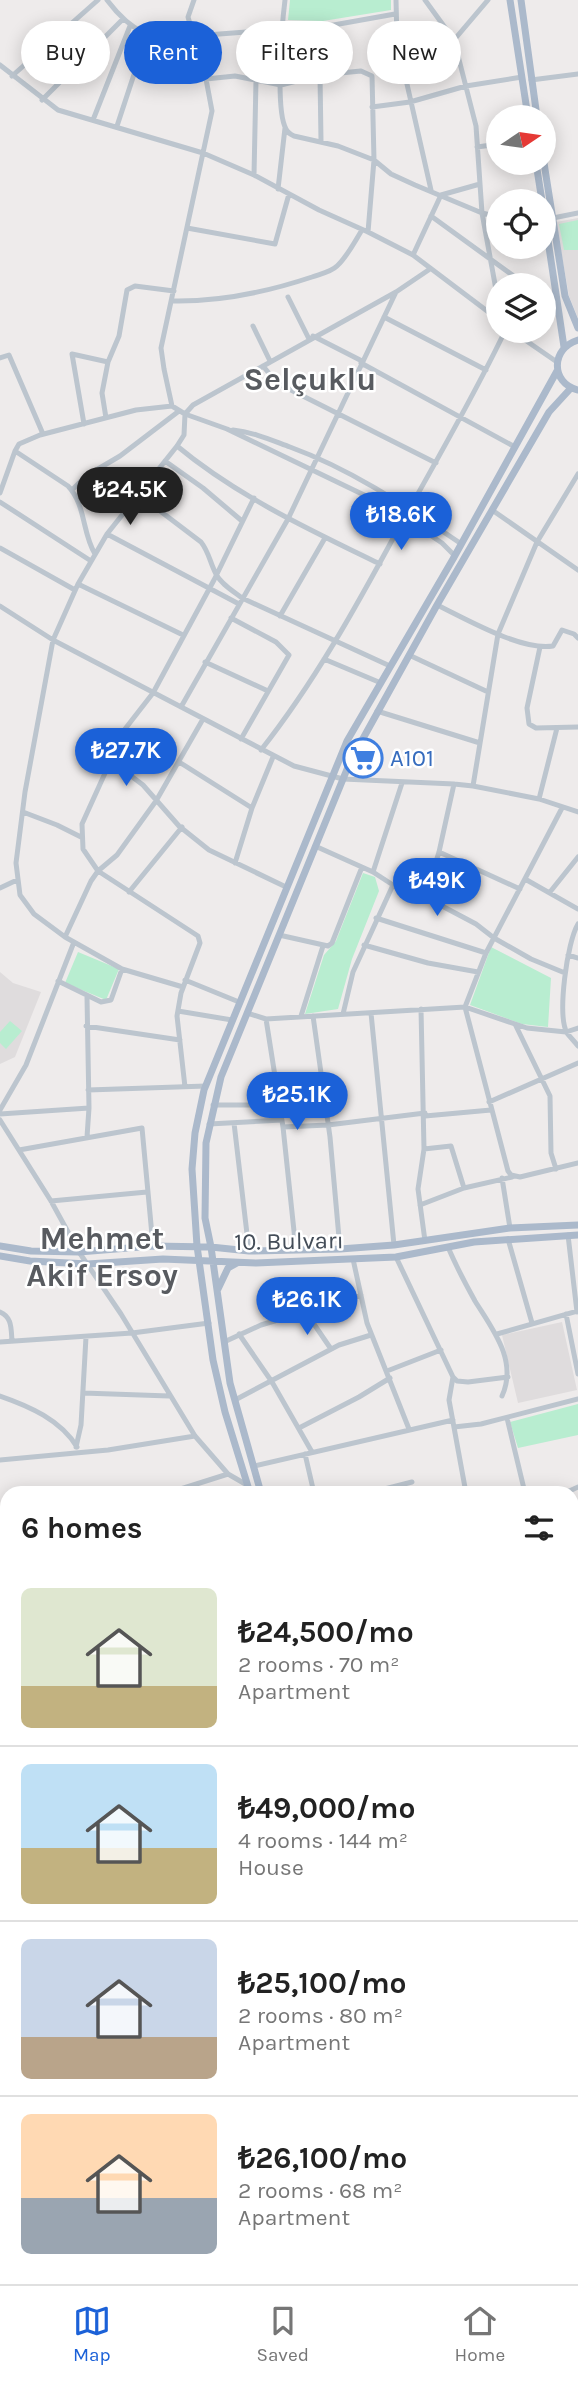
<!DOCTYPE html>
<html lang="en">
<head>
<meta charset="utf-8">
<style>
  body { margin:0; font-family:Karla,sans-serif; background:#f6f6f6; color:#222; height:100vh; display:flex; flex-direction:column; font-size:26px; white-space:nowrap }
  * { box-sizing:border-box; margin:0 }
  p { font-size:23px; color:#767676 }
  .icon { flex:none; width:38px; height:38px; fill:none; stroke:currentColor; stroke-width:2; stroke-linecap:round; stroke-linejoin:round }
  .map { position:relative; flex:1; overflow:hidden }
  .drawer { position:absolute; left:0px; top:1486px; width:579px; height:800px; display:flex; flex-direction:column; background:#fff; border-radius:21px 21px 0 0; box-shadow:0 4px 18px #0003 }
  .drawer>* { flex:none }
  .guide { position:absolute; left:21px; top:21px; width:537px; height:63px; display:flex; gap:14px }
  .needle { width:46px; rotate:77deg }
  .buttons { position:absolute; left:486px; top:105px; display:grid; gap:14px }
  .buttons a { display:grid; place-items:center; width:70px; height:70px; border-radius:50%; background:#fff; box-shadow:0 4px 18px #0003; font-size:35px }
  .price { position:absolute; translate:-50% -60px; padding:0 16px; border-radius:24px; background:#1b61d8; color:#fff; font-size:23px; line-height:46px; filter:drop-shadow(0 2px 4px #0008) }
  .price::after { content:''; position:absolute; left:50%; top:42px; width:21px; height:16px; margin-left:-10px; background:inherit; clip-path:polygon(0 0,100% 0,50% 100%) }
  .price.selected { background:#222; color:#fff }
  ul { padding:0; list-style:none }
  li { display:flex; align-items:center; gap:21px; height:175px; padding:0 21px }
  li+li { border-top:2px solid #e0e0e0 }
  li span { display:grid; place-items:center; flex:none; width:196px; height:140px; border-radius:10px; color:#555 }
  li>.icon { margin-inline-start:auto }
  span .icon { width:84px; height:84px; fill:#fffc; stroke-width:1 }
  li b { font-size:30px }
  h2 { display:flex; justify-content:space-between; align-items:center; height:84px; padding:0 21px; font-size:30px }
  .tag { padding:0 24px; border-radius:32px; background:#fff; box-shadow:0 4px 18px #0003; font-size:24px; line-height:63px }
  .tag.selected { background:#1b61d8; color:#fff }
  .menu { display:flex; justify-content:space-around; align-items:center; height:98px; border-top:2px solid #e0e0e0; background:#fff; font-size:19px; color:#767676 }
  .menu a { display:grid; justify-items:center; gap:4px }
  .menu .selected { color:#1b61d8 }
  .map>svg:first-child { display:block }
  .education { fill:#dfdcdd }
  .green { fill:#b8edd0 }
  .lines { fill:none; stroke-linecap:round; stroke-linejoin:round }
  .minor { stroke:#bcc5ce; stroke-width:5 }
  .major { stroke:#abb9cb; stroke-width:7 }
  .labels { text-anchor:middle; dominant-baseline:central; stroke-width:5; stroke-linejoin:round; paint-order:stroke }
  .shop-label { font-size:24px; fill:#366cbe; stroke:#fff; text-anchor:start }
  .street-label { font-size:24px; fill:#444d58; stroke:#fff }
  .district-label { font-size:32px; font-weight:bold; fill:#585b60; stroke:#fff }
</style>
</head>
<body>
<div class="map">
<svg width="578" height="2284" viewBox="0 0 578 2284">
  <rect width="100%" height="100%" fill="#eeebeb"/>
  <path class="education" d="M 578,218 L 578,318 L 569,296 L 556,222 Z
    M 0,972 L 13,983 L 41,992 L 15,1057 L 0,1064 Z
    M 562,1322 L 577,1390 L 518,1403 L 502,1335 Z
    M 578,1829 L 578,1918 L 572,1919 L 572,1830 Z"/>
  <path class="green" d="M 290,0 L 391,0 L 391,10 L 323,21 L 288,20 Z
    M 578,220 L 578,250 L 564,250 L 559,224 Z
    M 363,873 L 375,877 L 379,891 L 352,959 L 338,1009 L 305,1014 L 324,955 L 336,941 Z
    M 491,947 L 551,978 L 548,1027 L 522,1024 L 470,1005 Z
    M 78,952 L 119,969 L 106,1000 L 65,983 Z
    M 10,1021 L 22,1031 L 6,1049 L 0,1043 L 0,1032 Z
    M 578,1404 L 578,1435 L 518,1448 L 510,1422 Z"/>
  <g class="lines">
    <path class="minor" d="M 107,0 C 134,36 153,38 195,46
      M 285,0 C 282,24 275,110 286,129 C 288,133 290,134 294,136 L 338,146 L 374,160 L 391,174 L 415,185 L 482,213 L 499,217
      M 396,0 L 397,40 L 431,190
      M 425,0 L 454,40 L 476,126 L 482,213 L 499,306
      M 193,36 L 328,26 L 395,14
      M 454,40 L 488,0
      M 0,65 L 58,110 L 203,153 L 254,175 L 319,210 L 368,232 L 413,255 L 499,320
      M 320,75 L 321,141
      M 12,76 L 98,0
      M 206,79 L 235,76 L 281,85 L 320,75 L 361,71 L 372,76 L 374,160 L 368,232
      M 531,80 L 578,74
      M 42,100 L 122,20
      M 372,107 L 410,102 L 466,86 L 522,77
      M 93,120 L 130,26
      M 117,126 L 147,35
      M 477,147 L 499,144
      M 254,175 L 256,80
      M 278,189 L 285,128
      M 431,216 L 526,285
      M 553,218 L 578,213
      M 187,228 L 275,244 L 289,194
      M 413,255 L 441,195 L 480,184
      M 288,297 L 309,339
      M 544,298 L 558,307
      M 172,301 C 220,302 267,292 312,277 C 320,274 331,272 337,266 C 347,257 355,241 362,230
      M 384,317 L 486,370
      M 253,326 L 270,361
      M 512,331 L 557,362
      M 313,336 L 362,361
      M 0,358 L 9,355 L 43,434
      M 361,363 L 515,447
      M 263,366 L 277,383 L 436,463
      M 172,406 L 164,369 L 161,348 L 212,111 L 206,79 L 188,17 L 194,0
      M 106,418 L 102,393 L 108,362 L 119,336 L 127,290 L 135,286 L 174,291
      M 84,424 L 72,354 L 108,362
      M 233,430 C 253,432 271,440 290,447 C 353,470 405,506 460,543
      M 177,446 C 237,496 310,530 380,564
      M 165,461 L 203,488 L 242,521
      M 72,490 L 86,476 L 120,456 L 179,411
      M 0,493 L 15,451
      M 139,495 L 201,542 C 209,552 210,563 216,574 C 221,584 233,591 242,598 L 390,666
      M 0,502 L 91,561
      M 492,510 L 578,570
      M 107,534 L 239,604
      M 0,548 L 75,590
      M 95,554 C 82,533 86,505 68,486 L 15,451 L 19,444 L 40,435 L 136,410 L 172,406 L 185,414 L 227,429 L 387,506 L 442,543 L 454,555
      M 78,584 L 183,635
      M 437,605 C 466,619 521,651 553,646 L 562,630 L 574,634 L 578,638
      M 0,606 L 53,640 L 294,766 L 343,779 L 454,784 L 473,786 L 539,799 L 578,812
      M 280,616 L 325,538
      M 231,618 L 276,642 L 289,655 L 241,739
      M 540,647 L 527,708 L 529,724 L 536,728 L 578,727
      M 409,655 L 488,692
      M 324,659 L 381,683
      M 205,662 L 268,691
      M 181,707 L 288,519 L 396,292 L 430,269
      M 377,711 L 480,743
      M 261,750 C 314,683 356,607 396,533 C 433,466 472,400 505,331
      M 110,760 L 143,785 L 179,826 L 209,850 L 286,887
      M 179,762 L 252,808
      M 473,786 L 498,634 L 537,542 L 578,474
      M 539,799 L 557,728
      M 562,808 L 486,953 L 465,1007 L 508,1171 L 511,1175 L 520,1177 L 578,1163
      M 23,812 L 57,825 L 81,837
      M 315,846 L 373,872 L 393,885 L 425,897 L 476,924 L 494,938 L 531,959 L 565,973
      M 439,852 L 520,889
      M 235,863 L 252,808 L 273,757
      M 373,872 L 402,783
      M 525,879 L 578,909
      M 0,888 L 17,880
      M 129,892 L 182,827
      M 550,892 L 578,857
      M 425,897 L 439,852 L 454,784
      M 376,918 L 486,953
      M 578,924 C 567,942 557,1015 567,1033 C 570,1037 575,1042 578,1046
      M 279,935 L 328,946 L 332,943 L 362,867
      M 65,937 L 91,881 L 98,871 L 117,855 L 156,801 L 203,719
      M 364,945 L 428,963 L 478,972
      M 568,955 L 578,958
      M 185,980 L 239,1002
      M 58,981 L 101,1002 L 111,1000 L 122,969
      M 183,987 L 122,969 L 65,937 L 34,914 L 20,895 L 16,863 L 25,792 L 53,640 L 78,584 L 107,534 L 177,446 L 184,435 L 185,414 L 193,405 L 396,292
      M 87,997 L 89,1108 L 87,1137
      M 421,1009 L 424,1149 L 418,1189 L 425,1241
      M 178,1011 L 232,1020
      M 247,1013 L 266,1019 L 465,1007 L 527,1028 L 566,1032 L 578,1028
      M 371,1013 L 394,1245
      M 343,1014 L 353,972 L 393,885
      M 301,1016 L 323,946
      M 313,1016 L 330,1137 L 340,1249
      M 266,1019 L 283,1127 L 296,1250
      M 515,1024 L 550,1096 L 551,1153 L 556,1169
      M 86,1026 L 180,1040
      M 185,1087 L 177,1016 L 181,993 L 200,943 L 198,936 L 98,871 L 83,849 L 82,824 L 125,729 L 153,693 L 214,580 L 254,498
      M 88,1090 L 206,1086
      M 489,1102 L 578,1063
      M 213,1105 L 255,1105 L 280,1108
      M 0,1110 L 26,1065 L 74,942
      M 0,1114 L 89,1108
      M 425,1116 L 491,1110
      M 0,1120 L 51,1201 L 79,1252 L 121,1314 L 195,1436 L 228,1474 L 247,1485
      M 234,1123 L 249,1251
      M 209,1124 L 282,1120
      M 283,1127 L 328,1125 L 425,1113
      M 424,1149 L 451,1146 L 464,1188 L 512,1177
      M 19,1150 L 142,1128 L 153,1246
      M 502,1178 L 510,1228
      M 51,1201 L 147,1192
      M 420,1205 L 464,1188
      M 568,1235 L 577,1312
      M 508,1239 L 532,1323
      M 448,1247 C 456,1266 465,1283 475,1301 C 493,1330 518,1361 502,1396
      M 396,1257 L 453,1377 L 457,1381 L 468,1382 L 508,1377
      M 353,1259 L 367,1323 L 409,1429
      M 305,1311 L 331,1349
      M 0,1312 C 12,1317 11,1328 12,1341
      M 566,1314 L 578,1374
      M 239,1334 L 272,1382 L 312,1452
      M 497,1334 L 578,1311
      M 0,1342 L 132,1333 L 209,1323
      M 224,1342 L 261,1325 L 361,1295
      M 387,1371 L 441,1350
      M 453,1377 L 449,1400 L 466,1493
      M 83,1393 L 169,1396
      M 0,1396 C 29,1406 61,1420 77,1447
      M 235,1400 L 339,1345 L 371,1335
      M 507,1418 L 525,1493
      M 454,1427 L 481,1424 L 578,1399
      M 299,1428 L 359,1397 L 390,1378
      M 76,1447 L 81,1425 L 86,1337
      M 305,1454 L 314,1493
      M 0,1460 L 108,1450 L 195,1436
      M 254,1466 L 453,1420
      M 168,1493 L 228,1474
      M 369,1493 L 412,1482
      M 565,1493 L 578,1487
      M 0,1510 L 7,1544
      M 572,1574 L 578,1578
      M 0,1604 L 7,1602
      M 572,1625 L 578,1628
      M 572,1660 L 578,1652
      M 572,1706 L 578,1709
      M 0,1721 L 7,1719
      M 572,1757 L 578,1753
      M 572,1808 L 575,1819
      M 572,1825 L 578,1824
      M 0,1856 L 7,1857
      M 0,1901 L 3,1868
      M 572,1924 L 578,1922
      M 0,1939 L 7,1940
      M 572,1997 L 578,2010
      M 572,2027 L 578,2025
      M 0,2085 L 7,2084
      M 572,2107 L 578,2104
      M 572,2121 L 578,2118
      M 572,2128 L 578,2138
      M 0,2228 L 7,2232
      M 572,2229 L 578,2237
      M 572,2275 L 578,2271
      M 99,2278 L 110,2284
      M 195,2278 L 199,2284
      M 525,2278 L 529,2284
      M 273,2284 L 278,2278
      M 335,2284 L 338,2278
      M 558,2284 L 567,2278"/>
    <path class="major" d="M 510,0 L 528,117
      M 521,0 L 537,117
      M 536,163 L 542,201
      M 544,163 L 565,296 L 578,328
      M 544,214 L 564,347
      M 578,340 C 551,348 550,383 578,390
      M 0,1246 L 31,1251 L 79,1252 L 153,1246 L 211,1247 L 249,1251 L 340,1249 L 394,1245 L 510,1228 L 578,1225
      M 0,1256 L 30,1261 L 88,1264 L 163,1259 L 256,1263 L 396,1257 L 474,1242 L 578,1235
      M 218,1289 L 228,1268 L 237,1263
      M 250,1493 L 225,1412 L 213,1360 L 197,1246 L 192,1169 L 195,1133 L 204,1090 L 347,741 L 453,559 L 557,371
      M 261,1493 L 230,1383 L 211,1247 L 205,1218 L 206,1143 L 221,1077 L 350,762 L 437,605 L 549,412 L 571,388
      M 490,2278 L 494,2284
      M 508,2278 L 512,2284"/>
  </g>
  <defs>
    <g id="supermarket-ring" transform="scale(2.0125)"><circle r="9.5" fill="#fff" stroke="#3f7fe0" stroke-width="1.5"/><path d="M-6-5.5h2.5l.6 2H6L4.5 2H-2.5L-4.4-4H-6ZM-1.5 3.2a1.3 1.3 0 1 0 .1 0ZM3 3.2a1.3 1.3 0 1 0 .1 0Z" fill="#3f7fe0"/></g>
  </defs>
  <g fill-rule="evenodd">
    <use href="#supermarket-ring" x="363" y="758"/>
  </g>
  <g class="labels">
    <g class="shop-label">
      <text x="390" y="758">A101</text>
    </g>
    <g class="street-label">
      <text transform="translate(289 1241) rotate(-1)">10. Bulvarı</text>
    </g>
    <g class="district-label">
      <text x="310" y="379">Selçuklu</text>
      <text x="102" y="1238">Mehmet<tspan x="102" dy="37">Akif Ersoy</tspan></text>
    </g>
  </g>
</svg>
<div class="buttons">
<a><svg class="needle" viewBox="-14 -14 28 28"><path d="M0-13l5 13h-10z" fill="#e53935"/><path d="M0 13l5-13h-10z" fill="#767676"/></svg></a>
<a><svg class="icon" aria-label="locate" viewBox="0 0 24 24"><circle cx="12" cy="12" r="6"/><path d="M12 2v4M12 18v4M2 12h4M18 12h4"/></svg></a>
<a><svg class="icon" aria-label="layers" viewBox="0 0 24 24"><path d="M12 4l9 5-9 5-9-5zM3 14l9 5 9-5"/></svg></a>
</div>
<b class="price selected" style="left:130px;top:527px">₺24.5K</b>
<b class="price" style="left:401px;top:552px">₺18.6K</b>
<b class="price" style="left:126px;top:788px">₺27.7K</b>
<b class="price" style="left:437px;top:918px">₺49K</b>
<b class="price" style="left:297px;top:1132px">₺25.1K</b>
<b class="price" style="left:307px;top:1337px">₺26.1K</b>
<div class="guide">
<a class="tag">Buy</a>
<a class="tag selected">Rent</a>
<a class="tag">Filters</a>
<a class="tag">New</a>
</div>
<section class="drawer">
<h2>6 homes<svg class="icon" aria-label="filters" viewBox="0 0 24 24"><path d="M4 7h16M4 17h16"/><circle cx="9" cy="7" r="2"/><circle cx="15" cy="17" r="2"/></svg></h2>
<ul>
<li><span style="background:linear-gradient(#dfe7d0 70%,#c2b280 0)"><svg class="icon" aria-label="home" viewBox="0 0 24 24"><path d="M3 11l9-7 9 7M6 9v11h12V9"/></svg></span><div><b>₺24,500/mo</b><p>2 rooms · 70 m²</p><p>Apartment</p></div></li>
<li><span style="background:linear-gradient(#bfe0f5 60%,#c2b280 0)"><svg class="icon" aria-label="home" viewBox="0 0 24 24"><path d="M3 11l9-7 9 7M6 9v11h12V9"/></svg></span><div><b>₺49,000/mo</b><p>4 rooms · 144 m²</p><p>House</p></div></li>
<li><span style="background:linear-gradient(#c9d6e8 70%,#b9a48a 0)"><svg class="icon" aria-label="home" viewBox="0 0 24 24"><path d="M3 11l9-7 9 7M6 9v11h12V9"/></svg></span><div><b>₺25,100/mo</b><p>2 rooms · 80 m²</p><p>Apartment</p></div></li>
<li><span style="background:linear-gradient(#ffd9b3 60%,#9aa5b1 0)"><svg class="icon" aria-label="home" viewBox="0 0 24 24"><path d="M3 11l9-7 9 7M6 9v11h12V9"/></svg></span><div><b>₺26,100/mo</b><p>2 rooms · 68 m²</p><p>Apartment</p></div></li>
</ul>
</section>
</div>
<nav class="menu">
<a class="selected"><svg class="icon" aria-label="map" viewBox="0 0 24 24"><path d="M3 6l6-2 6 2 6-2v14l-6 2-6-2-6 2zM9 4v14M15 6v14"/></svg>Map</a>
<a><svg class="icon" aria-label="saved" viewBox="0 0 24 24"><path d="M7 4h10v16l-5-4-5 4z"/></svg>Saved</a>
<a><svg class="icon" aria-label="home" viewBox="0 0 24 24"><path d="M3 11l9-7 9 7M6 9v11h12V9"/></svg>Home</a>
</nav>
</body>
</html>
